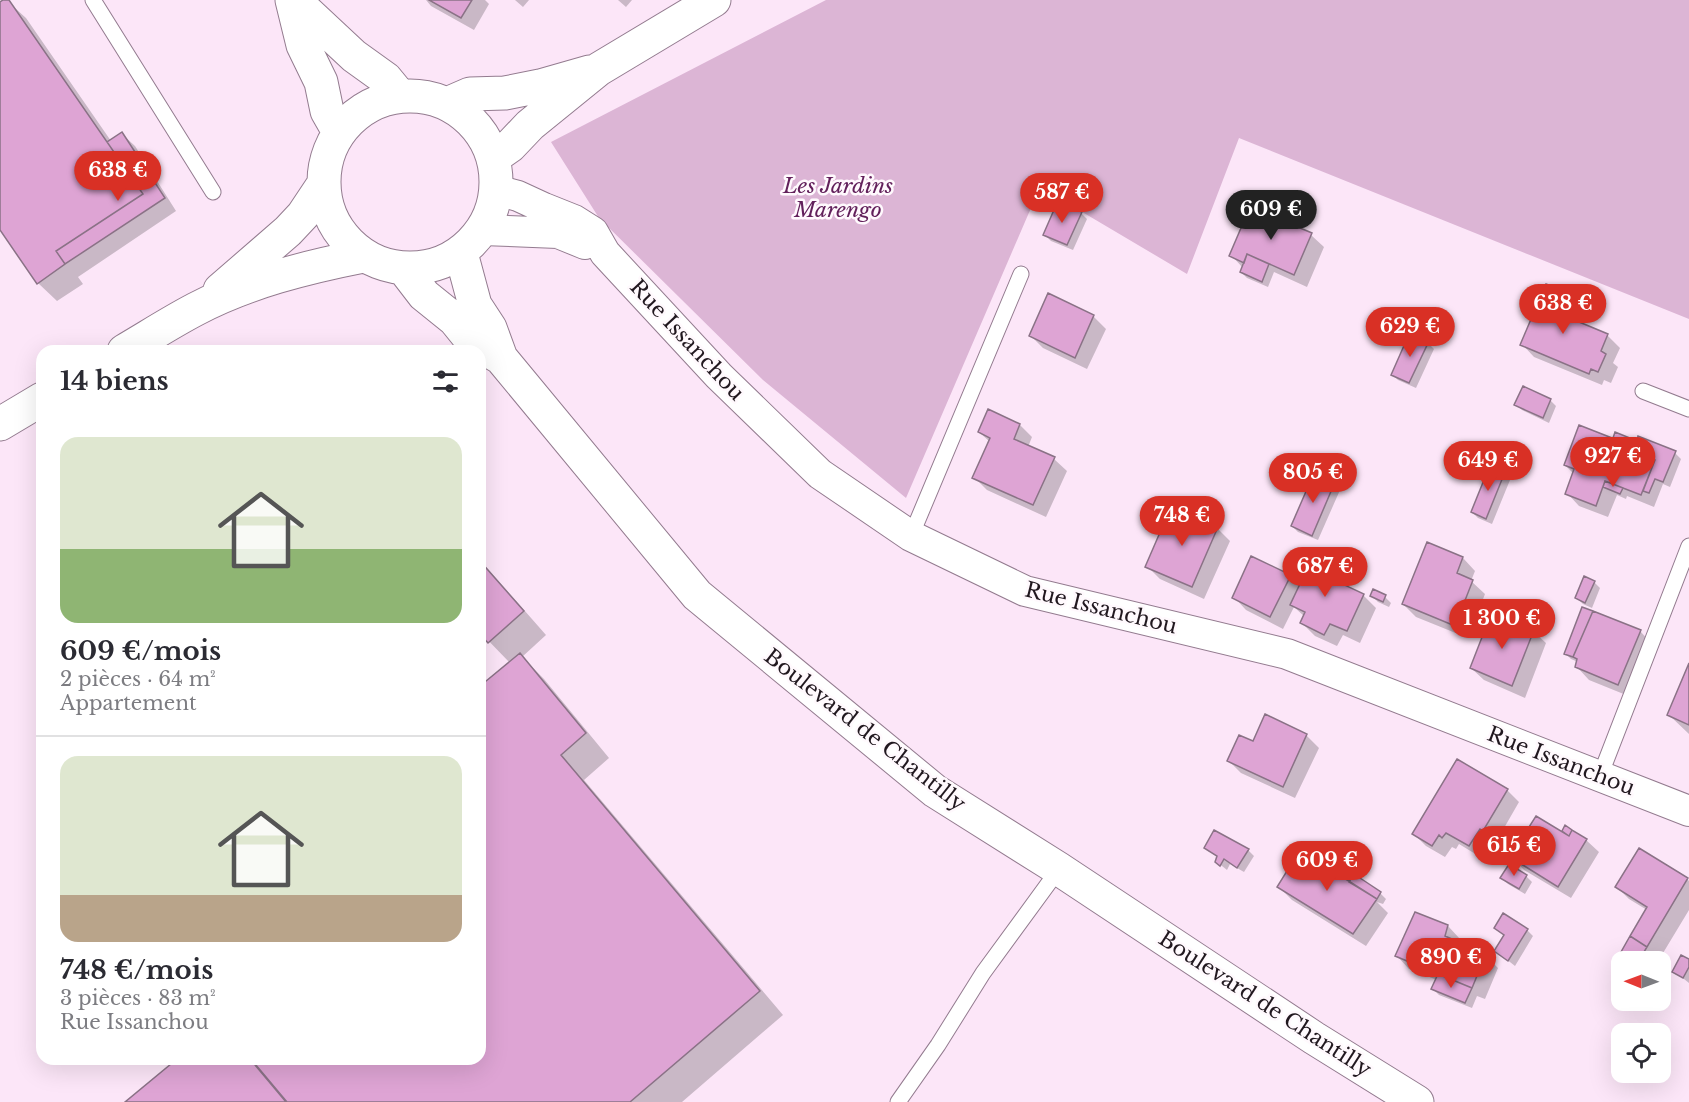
<!DOCTYPE html>
<html lang="fr">
<head>
<meta charset="utf-8">
<style>
  body { margin:0; font-family:"Libre Baskerville",serif; background:#f2f2f3; color:#2b2b33; height:100vh; display:flex; flex-direction:column; font-size:22px; white-space:nowrap }
  * { box-sizing:border-box; margin:0 }
  p { font-size:20px; color:#7c7c81 }
  .icon { flex:none; width:33px; height:33px; fill:none; stroke:currentColor; stroke-width:2; stroke-linecap:round; stroke-linejoin:round }
  .map { position:relative; flex:1; overflow:hidden }
  .drawer { position:absolute; left:36px; top:345px; width:450px; height:720px; display:flex; flex-direction:column; background:#fff; border-radius:18px; box-shadow:0 6px 24px #0002 }
  .drawer>* { flex:none }
  .needle { width:39px; rotate:271deg }
  .tools { position:absolute; left:1611px; top:951px; display:grid; gap:12px }
  .tools a { display:grid; place-items:center; width:60px; height:60px; border-radius:12px; background:#fff; box-shadow:0 6px 24px #0002; font-size:30px }
  .price { position:absolute; translate:-50% -51px; padding:0 14px; border-radius:21px; background:#d93025; color:#fff; font-size:20px; line-height:39px; filter:drop-shadow(0 2px 3px #0008) }
  .price::after { content:''; position:absolute; left:50%; top:36px; width:18px; height:14px; margin-left:-9px; background:inherit; clip-path:polygon(0 0,100% 0,50% 100%) }
  .price.on { background:#222; color:#fff }
  ul { padding:0; list-style:none }
  li { display:grid; align-content:center; gap:12px; height:318px; padding:0 24px }
  li+li { border-top:2px solid #e1e1e2 }
  li span { display:grid; place-items:center; height:186px; border-radius:18px; color:#555 }
  li>.icon { margin-inline-start:auto }
  span .icon { width:108px; height:108px; fill:#fffc; stroke-width:1 }
  li b { font-size:26px }
  h2 { display:flex; justify-content:space-between; align-items:center; height:72px; padding:0 24px; font-size:26px }
  .map>svg:first-child { display:block }
  .green { fill:#dcb5d5 }
  .shadow { fill:#0003 }
  .building { fill:#dea4d4; stroke:#8a7286; stroke-width:1.5 }
  .lines { fill:none; stroke-linecap:round; stroke-linejoin:round }
  .service-casing { stroke:#937b8f; stroke-width:17 }
  .minor-casing { stroke:#937b8f; stroke-width:32 }
  .tertiary-casing { stroke:#937b8f; stroke-width:35 }
  .service { stroke:#fff; stroke-width:15 }
  .minor { stroke:#fff; stroke-width:30 }
  .tertiary { stroke:#fff; stroke-width:33 }
  .labels { text-anchor:middle; dominant-baseline:central; stroke-width:5; stroke-linejoin:round; paint-order:stroke }
  .park-label { font-size:21px; font-style:italic; fill:#62205b; stroke:#fff9fd }
  .street-label { font-size:21px; fill:#21181f; stroke:#fff9fd }
</style>
</head>
<body>
<div class="map">
<svg width="1689" height="1102" viewBox="0 0 1689 1102">
  <rect width="100%" height="100%" fill="#fce6f8"/>
  <path class="green" d="M 826,0 L 1689,0 L 1689,319 L 1239,138 L 1187,274 L 1040,187 L 906,498 L 763,380 L 599,218 L 551,142 Z"/>
  <path class="shadow" d="M 6,0 L 26,18 L 111,141 L 122,134 L 135,146 L 176,211 L 78,277 L 83,284 L 57,301 L 38,283 L 0,228 L 0,4 Z
    M 426,0 L 485,0 L 489,4 L 474,30 L 431,6 Z
    M 515,0 L 529,0 L 523,7 Z
    M 618,0 L 632,0 L 626,7 Z
    M 1081,213 L 1087,219 L 1073,250 L 1051,241 L 1045,235 Z
    M 1311,235 L 1324,247 L 1307,287 L 1274,272 L 1268,287 L 1247,278 L 1241,272 L 1243,268 L 1231,255 Z
    M 1568,294 L 1581,307 L 1575,322 L 1607,335 L 1620,348 L 1613,363 L 1618,367 L 1611,383 L 1604,380 L 1602,385 L 1534,357 L 1522,344 Z
    M 1093,316 L 1106,329 L 1087,369 L 1043,348 L 1031,336 Z
    M 1410,334 L 1428,343 L 1434,349 L 1416,388 L 1398,380 L 1392,374 Z
    M 1550,400 L 1556,406 L 1549,423 L 1522,410 L 1516,404 Z
    M 1020,425 L 1032,437 L 1028,447 L 1054,459 L 1067,471 L 1046,517 L 987,490 L 974,477 L 990,442 L 979,432 Z
    M 1615,438 L 1675,453 L 1681,459 L 1670,487 L 1663,484 L 1654,507 L 1627,496 L 1626,499 L 1617,495 L 1608,517 L 1579,506 L 1567,493 L 1574,474 L 1565,465 L 1619,442 Z
    M 1491,467 L 1504,474 L 1510,480 L 1492,524 L 1478,518 L 1472,512 Z
    M 1334,484 L 1340,490 L 1318,540 L 1298,532 L 1292,526 Z
    M 1217,528 L 1230,541 L 1204,599 L 1160,579 L 1147,566 Z
    M 1428,544 L 1463,558 L 1475,571 L 1471,581 L 1485,594 L 1468,638 L 1416,617 L 1403,604 Z
    M 1329,555 L 1342,568 L 1335,583 L 1363,595 L 1376,608 L 1360,643 L 1343,635 L 1337,646 L 1315,636 L 1302,623 L 1305,617 L 1294,607 L 1283,629 L 1246,610 L 1234,597 L 1290,576 L 1301,586 Z
    M 480,560 L 546,635 L 522,657 L 544,679 L 609,758 L 584,780 L 783,1015 L 682,1102 L 128,1102 L 179,1059 L 480,1059 L 480,685 L 481,687 L 510,663 L 480,632 Z
    M 1594,582 L 1600,588 L 1592,608 L 1583,604 L 1577,598 Z
    M 1374,591 L 1385,597 L 1391,603 L 1389,607 L 1378,602 L 1372,596 Z
    M 1533,631 L 1546,643 L 1525,698 L 1484,680 L 1471,668 Z
    M 1640,631 L 1652,644 L 1631,697 L 1589,680 L 1577,667 L 1578,662 L 1571,659 L 1565,653 Z
    M 1689,668 L 1689,734 L 1669,715 Z
    M 1306,735 L 1319,748 L 1295,798 L 1241,773 L 1228,760 Z
    M 1507,790 L 1519,802 L 1496,842 L 1493,841 L 1482,858 L 1459,844 L 1456,849 L 1452,847 L 1445,857 L 1426,846 L 1414,834 Z
    M 1564,831 L 1586,840 L 1599,852 L 1571,898 L 1524,870 L 1512,857 L 1569,836 Z
    M 1206,848 L 1248,850 L 1254,856 L 1244,872 L 1230,864 L 1227,870 L 1217,862 L 1218,858 Z
    M 1526,876 L 1532,882 L 1525,894 L 1508,884 L 1502,878 Z
    M 1687,879 L 1689,881 L 1689,910 L 1660,958 L 1652,953 L 1648,962 L 1634,962 L 1629,958 L 1623,952 L 1647,910 L 1629,899 L 1617,887 Z
    M 1350,883 L 1380,893 L 1386,899 L 1383,904 L 1377,902 L 1388,913 L 1366,946 L 1292,900 L 1279,887 Z
    M 1504,915 L 1527,930 L 1533,936 L 1515,966 L 1496,951 L 1505,936 L 1496,928 Z
    M 1448,926 L 1460,939 L 1459,944 L 1485,955 L 1498,968 L 1485,999 L 1477,996 L 1472,1008 L 1439,995 L 1433,989 L 1437,980 L 1409,969 L 1397,956 Z
    M 1689,961 L 1689,983 L 1674,971 Z"/>
  <path class="building" d="M 3,0 L 9,0 L 143,194 L 56,251 L 65,264 L 37,284 L 0,230 L 0,2 Z
    M 429,0 L 472,0 L 461,18 Z
    M 122,132 L 165,198 L 65,264 L 56,251 L 143,194 L 107,142 Z
    M 1057,203 L 1082,212 L 1067,245 L 1043,235 Z
    M 1250,207 L 1312,233 L 1294,275 L 1247,254 L 1244,263 L 1229,256 Z
    M 1247,254 L 1269,264 L 1262,282 L 1240,272 Z
    M 1546,284 L 1569,293 L 1560,314 L 1608,334 L 1601,351 L 1606,354 L 1598,372 L 1591,369 L 1589,374 L 1520,345 Z
    M 1048,293 L 1094,315 L 1075,358 L 1029,336 Z
    M 1410,332 L 1429,341 L 1409,383 L 1391,375 Z
    M 1523,386 L 1551,399 L 1543,418 L 1514,405 Z
    M 988,409 L 1020,424 L 1014,439 L 1055,457 L 1033,505 L 972,478 L 990,438 L 978,432 Z
    M 1579,425 L 1635,447 L 1633,452 L 1655,460 L 1641,495 L 1605,481 L 1596,506 L 1565,494 L 1574,469 L 1564,465 Z
    M 1615,432 L 1637,441 L 1638,436 L 1676,451 L 1663,482 L 1655,479 L 1649,493 L 1643,491 L 1655,460 L 1633,452 L 1635,447 L 1613,438 Z
    M 1490,465 L 1505,472 L 1486,519 L 1471,512 Z
    M 1314,473 L 1335,482 L 1312,536 L 1291,526 Z
    M 1605,481 L 1623,488 L 1620,494 L 1603,487 Z
    M 1171,507 L 1218,527 L 1192,587 L 1145,567 Z
    M 1427,542 L 1463,557 L 1457,573 L 1473,580 L 1455,626 L 1402,604 Z
    M 1317,548 L 1330,554 L 1321,574 L 1364,594 L 1347,631 L 1330,624 L 1324,635 L 1300,623 L 1305,612 L 1290,605 Z
    M 1251,556 L 1291,575 L 1270,617 L 1232,598 Z
    M 480,561 L 524,611 L 488,643 L 480,634 Z
    M 1584,576 L 1595,581 L 1585,603 L 1575,598 Z
    M 1373,589 L 1386,595 L 1383,602 L 1370,596 Z
    M 1582,607 L 1593,611 L 1573,657 L 1564,654 Z
    M 1593,611 L 1641,630 L 1618,685 L 1575,667 L 1577,659 L 1573,657 Z
    M 1495,614 L 1534,630 L 1512,686 L 1470,668 L 1486,627 L 1489,628 Z
    M 520,653 L 586,733 L 561,755 L 760,991 L 630,1102 L 287,1102 L 251,1059 L 480,1059 L 480,686 Z
    M 1689,663 L 1689,725 L 1667,715 Z
    M 1265,714 L 1307,734 L 1283,787 L 1227,761 L 1239,735 L 1253,741 Z
    M 1457,759 L 1508,789 L 1483,831 L 1480,829 L 1469,846 L 1446,833 L 1442,838 L 1439,835 L 1432,846 L 1412,834 Z
    M 1536,816 L 1569,836 L 1572,830 L 1587,839 L 1558,887 L 1510,857 Z
    M 1565,825 L 1572,830 L 1569,836 L 1562,831 Z
    M 1214,830 L 1249,849 L 1237,868 L 1224,859 L 1220,866 L 1215,862 L 1217,856 L 1204,848 Z
    M 1639,848 L 1688,878 L 1647,947 L 1630,936 L 1647,907 L 1615,887 Z
    M 1300,850 L 1377,899 L 1353,934 L 1277,887 Z
    M 1509,864 L 1527,875 L 1519,889 L 1500,878 Z
    M 1354,874 L 1381,892 L 1377,899 L 1349,882 Z
    M 1415,912 L 1448,925 L 1445,936 L 1486,954 L 1472,988 L 1395,956 Z
    M 1503,913 L 1528,929 L 1508,961 L 1494,951 L 1504,935 L 1494,928 Z
    M 1630,936 L 1647,947 L 1638,962 L 1621,952 Z
    M 1681,955 L 1689,959 L 1689,967 L 1683,978 L 1672,972 Z
    M 1438,974 L 1472,988 L 1465,1003 L 1431,989 Z
    M 177,1059 L 250,1059 L 286,1102 L 125,1102 Z"/>
  <g class="lines">
    <g class="service-casing">
      <path id="service" d="M 93,0 L 213,192
        M 1643,391 L 1689,409
        M 911,536 L 1021,274
        M 1600,776 L 1689,546
        M 898,1102 L 938,1045 L 983,973 L 1059,869"/>
    </g>
    <g class="minor-casing">
      <path id="minor" d="M 496,190 L 518,196 L 544,208 L 574,220 L 593,232 L 605,253 L 719,376 L 820,474 L 911,536 L 1025,591 L 1287,654 L 1689,811
        M 482,230 L 558,233 L 585,244"/>
    </g>
    <g class="tertiary-casing">
      <path id="tertiary" d="M 292,0 L 303,45 L 321,82 L 327,111 L 339,132
        M 294,0 L 354,56 L 386,79 L 400,96
        M324 182a86 86 0 1 1 172 0a86 86 0 1 1-172 0Z
        M 447,104 L 470,94 L 505,93 L 540,86 L 589,72
        M 493,158 L 510,146 L 530,125 L 599,69 L 714,0
        M 461,253 L 475,305 L 490,328 L 501,358 L 697,595 L 935,791 L 1059,869 L 1314,1038 L 1417,1102
        M 404,269 L 424,295 L 455,320 L 472,341 L 501,358
        M 220,290 L 288,231 L 303,215 L 323,185
        M 124,351 C 148,337 171,322 196,309 C 247,282 307,267 363,256
        M 0,424 L 42,399"/>
    </g>
    <use href="#service" class="service"/>
    <use href="#minor" class="minor"/>
    <use href="#tertiary" class="tertiary"/>
  </g>
  <g class="labels">
    <g class="park-label">
      <text x="838" y="186">Les Jardins<tspan x="838" dy="24">Marengo</tspan></text>
    </g>
    <g class="street-label">
      <text transform="translate(687 340) rotate(47)">Rue Issanchou</text>
      <text transform="translate(1101 608) rotate(14)">Rue Issanchou</text>
      <text transform="translate(865 730) rotate(38)">Boulevard de Chantilly</text>
      <text transform="translate(1561 761) rotate(21)">Rue Issanchou</text>
      <text transform="translate(1265 1004) rotate(33)">Boulevard de Chantilly</text>
    </g>
  </g>
</svg>
<div class="tools">
<a><svg class="needle" viewBox="-14 -14 28 28"><path d="M0-13l5 13h-10z" fill="#e53935"/><path d="M0 13l5-13h-10z" fill="#7c7c81"/></svg></a>
<a><svg class="icon" aria-label="locate" viewBox="0 0 24 24"><circle cx="12" cy="12" r="6"/><path d="M12 2v4M12 18v4M2 12h4M18 12h4"/></svg></a>
</div>
<b class="price" style="left:118px;top:202px">638 €</b>
<b class="price" style="left:1062px;top:224px">587 €</b>
<b class="price on" style="left:1271px;top:241px">609 €</b>
<b class="price" style="left:1563px;top:335px">638 €</b>
<b class="price" style="left:1410px;top:358px">629 €</b>
<b class="price" style="left:1613px;top:488px">927 €</b>
<b class="price" style="left:1488px;top:492px">649 €</b>
<b class="price" style="left:1313px;top:504px">805 €</b>
<b class="price" style="left:1182px;top:547px">748 €</b>
<b class="price" style="left:1325px;top:598px">687 €</b>
<b class="price" style="left:1502px;top:650px">1 300 €</b>
<b class="price" style="left:1514px;top:877px">615 €</b>
<b class="price" style="left:1327px;top:892px">609 €</b>
<b class="price" style="left:1451px;top:989px">890 €</b>
<section class="drawer">
<h2>14 biens<svg class="icon" aria-label="filters" viewBox="0 0 24 24"><path d="M4 7h16M4 17h16"/><circle cx="9" cy="7" r="2"/><circle cx="15" cy="17" r="2"/></svg></h2>
<ul>
<li><span style="background:linear-gradient(#dfe7d0 60%,#8fb573 0)"><svg class="icon" aria-label="home" viewBox="0 0 24 24"><path d="M3 11l9-7 9 7M6 9v11h12V9"/></svg></span><div><b>609 €/mois</b><p>2 pièces · 64 m²</p><p>Appartement</p></div></li>
<li><span style="background:linear-gradient(#dfe7d0 75%,#b9a48a 0)"><svg class="icon" aria-label="home" viewBox="0 0 24 24"><path d="M3 11l9-7 9 7M6 9v11h12V9"/></svg></span><div><b>748 €/mois</b><p>3 pièces · 83 m²</p><p>Rue Issanchou</p></div></li>
</ul>
</section>
</div>
</body>
</html>
